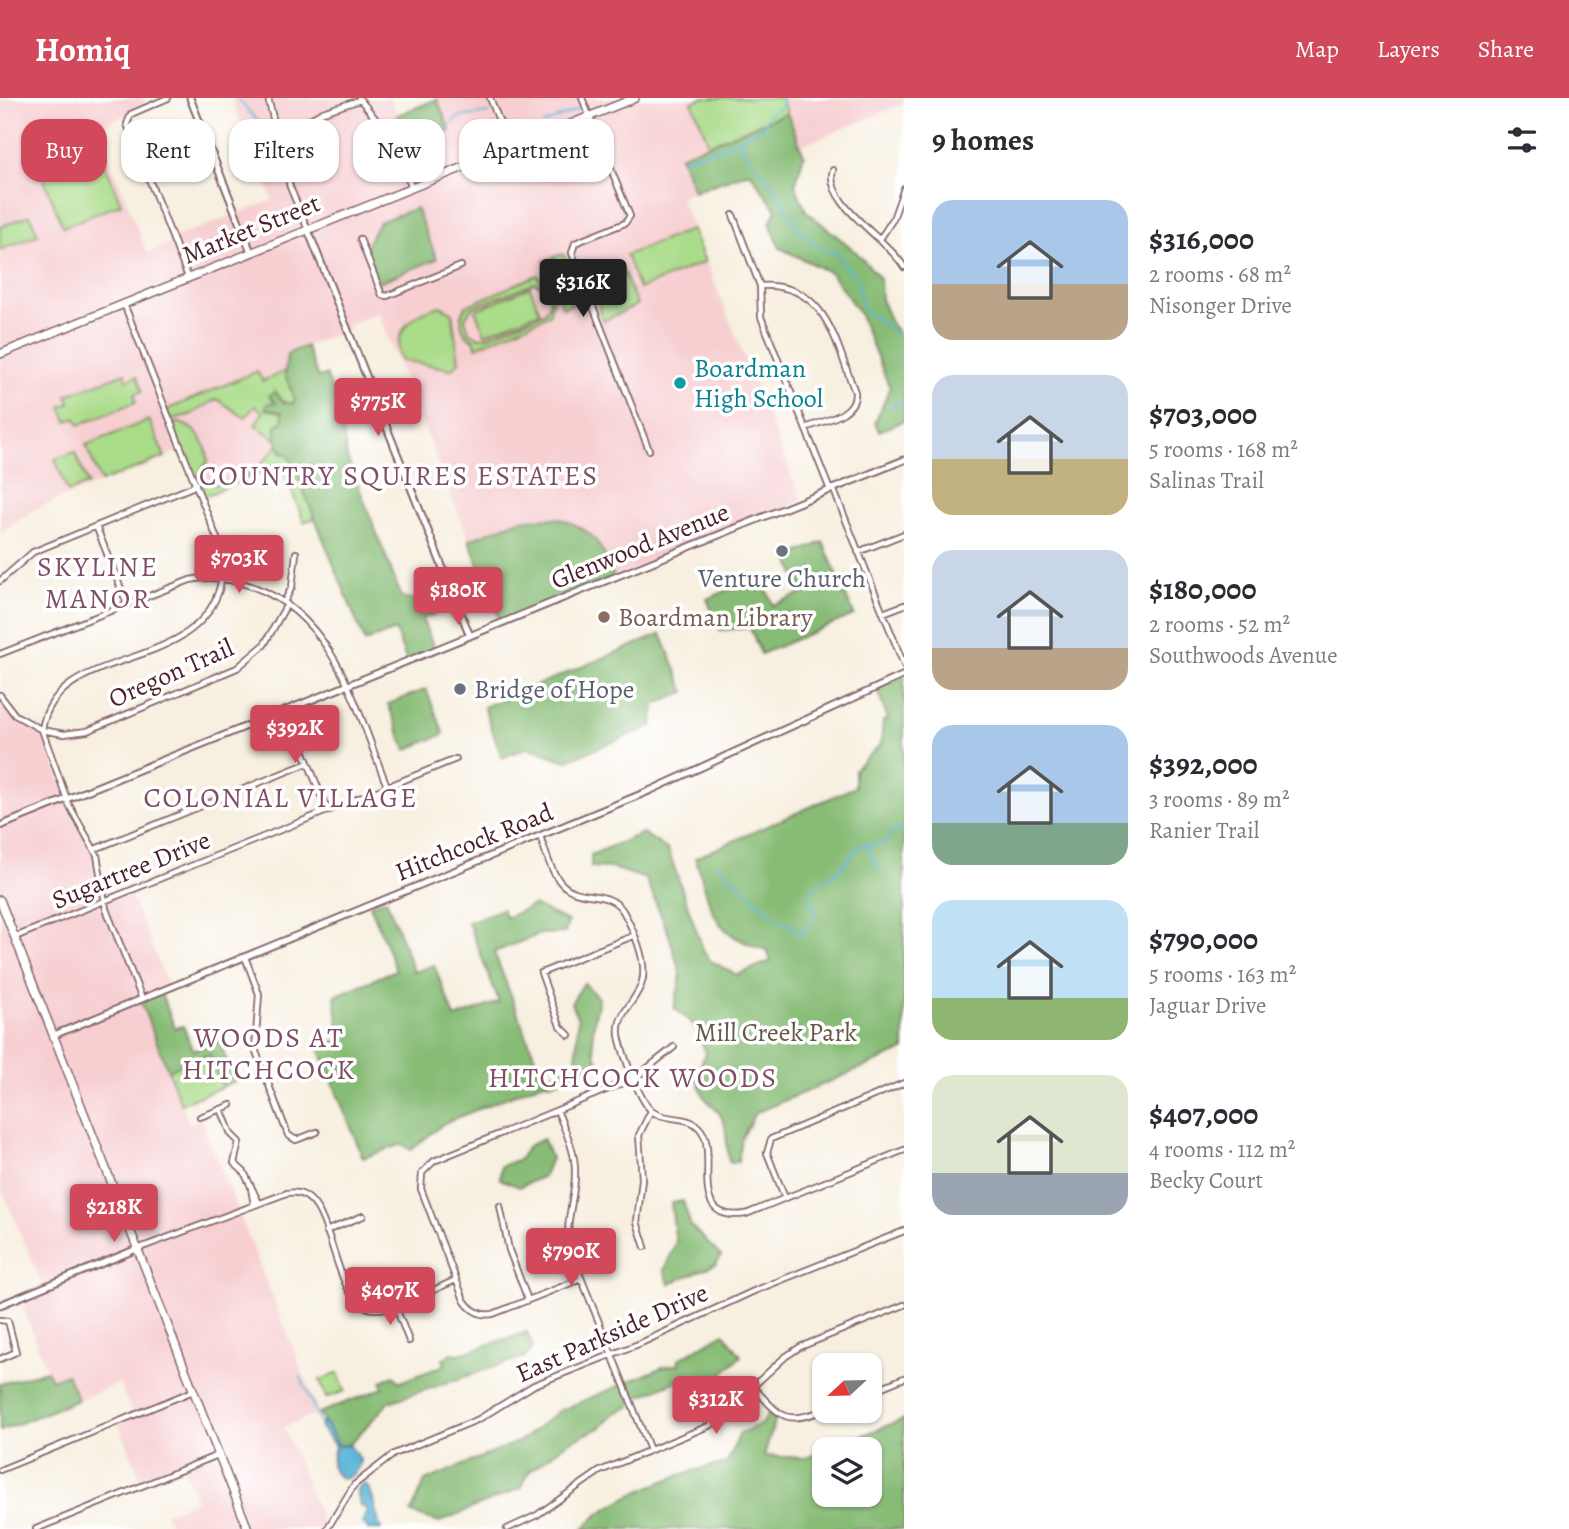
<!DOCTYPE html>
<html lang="en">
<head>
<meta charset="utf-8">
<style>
  body { margin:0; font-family:Alegreya,serif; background:#f2f2f3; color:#2b2b33; height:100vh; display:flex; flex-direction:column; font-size:26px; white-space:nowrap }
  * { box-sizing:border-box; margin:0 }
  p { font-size:23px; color:#7c7c81 }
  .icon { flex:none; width:38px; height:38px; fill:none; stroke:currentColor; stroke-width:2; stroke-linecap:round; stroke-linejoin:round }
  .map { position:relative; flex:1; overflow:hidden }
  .details { display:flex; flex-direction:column; background:#fff; width:665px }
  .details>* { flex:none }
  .banner { position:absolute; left:21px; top:21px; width:665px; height:63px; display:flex; gap:14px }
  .needle { width:46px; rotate:248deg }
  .fabs { position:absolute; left:812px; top:1255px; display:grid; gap:14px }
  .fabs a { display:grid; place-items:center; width:70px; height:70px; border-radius:14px; background:#fff; box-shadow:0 2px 5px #0004; font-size:35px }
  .price { position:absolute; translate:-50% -60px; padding:0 16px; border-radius:7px; background:#d1495b; color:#fff; font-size:23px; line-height:46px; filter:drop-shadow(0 2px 4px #0008) }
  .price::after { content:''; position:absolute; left:50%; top:42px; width:21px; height:16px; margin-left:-10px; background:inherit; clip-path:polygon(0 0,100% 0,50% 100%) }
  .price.on { background:#222; color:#fff }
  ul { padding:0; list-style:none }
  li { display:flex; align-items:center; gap:21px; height:175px; padding:0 28px }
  li span { display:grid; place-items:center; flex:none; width:196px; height:140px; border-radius:21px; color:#555 }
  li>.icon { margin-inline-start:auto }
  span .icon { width:84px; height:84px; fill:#fffc; stroke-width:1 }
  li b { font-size:30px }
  h2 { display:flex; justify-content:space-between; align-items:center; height:84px; padding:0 28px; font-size:30px }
  .chip { padding:0 24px; border-radius:21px; background:#fff; box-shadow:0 2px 5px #0004; font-size:24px; line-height:63px }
  .chip.on { background:#d1495b; color:#fff }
  header { display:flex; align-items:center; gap:42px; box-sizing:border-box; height:98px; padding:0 35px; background:#d1495b; color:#fff }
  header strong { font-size:33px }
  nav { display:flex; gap:38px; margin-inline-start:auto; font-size:24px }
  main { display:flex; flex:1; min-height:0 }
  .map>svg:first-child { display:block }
  .built { fill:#f7cfd1 }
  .green { fill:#aadc8a; stroke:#7a7e5a; stroke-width:2; fill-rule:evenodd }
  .forest { fill:#87bc76; stroke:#686e50; stroke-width:2 }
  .water { fill:#5ab5d7; stroke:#526a81; stroke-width:2 }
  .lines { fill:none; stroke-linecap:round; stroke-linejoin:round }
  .stream { stroke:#5ab5d7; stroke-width:2 }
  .street-casing { stroke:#87686a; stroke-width:8 }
  .secondary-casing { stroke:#87686a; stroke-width:9 }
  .primary-casing { stroke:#87686a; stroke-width:10 }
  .street { stroke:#fff; stroke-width:4.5 }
  .secondary { stroke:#fff; stroke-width:5 }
  .primary { stroke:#fff; stroke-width:7 }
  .culture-dot { fill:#0f9aa8; stroke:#fff; stroke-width:2.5 }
  .worship-dot { fill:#6b7280; stroke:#fff; stroke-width:2.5 }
  .education-dot { fill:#8d6e63; stroke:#fff; stroke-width:2.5 }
  .labels { text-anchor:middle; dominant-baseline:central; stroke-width:7; stroke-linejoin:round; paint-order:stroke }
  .street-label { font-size:26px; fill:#4a1f2b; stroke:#fff }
  .culture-label { font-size:26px; fill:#0d838f; stroke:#fff; text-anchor:start }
  .worship-label { font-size:26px; fill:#5b616d; stroke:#fff }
  .education-label { font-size:26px; fill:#785e54; stroke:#fff; text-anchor:start }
  .park-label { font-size:26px; fill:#675848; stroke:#fff }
  .neighbourhood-label { font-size:28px; letter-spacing:2px; fill:#804e65; stroke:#fff }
</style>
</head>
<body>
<header>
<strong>Homiq</strong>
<nav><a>Map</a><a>Layers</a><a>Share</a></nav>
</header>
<main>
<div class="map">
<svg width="904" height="1431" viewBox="0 0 904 1431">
  <rect width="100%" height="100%" fill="#fff"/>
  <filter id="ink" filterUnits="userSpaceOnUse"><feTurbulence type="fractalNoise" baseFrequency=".0143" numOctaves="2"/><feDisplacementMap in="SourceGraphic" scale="14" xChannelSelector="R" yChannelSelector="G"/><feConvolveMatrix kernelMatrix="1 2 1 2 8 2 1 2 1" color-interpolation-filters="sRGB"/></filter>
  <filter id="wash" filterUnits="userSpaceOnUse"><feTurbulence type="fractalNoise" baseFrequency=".00686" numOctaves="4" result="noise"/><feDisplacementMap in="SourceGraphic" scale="28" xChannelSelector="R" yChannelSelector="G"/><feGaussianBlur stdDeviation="1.57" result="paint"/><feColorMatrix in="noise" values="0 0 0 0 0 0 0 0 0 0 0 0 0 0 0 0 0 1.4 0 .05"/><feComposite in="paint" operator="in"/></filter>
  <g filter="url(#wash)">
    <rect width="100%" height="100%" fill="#f7efdf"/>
    <path class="built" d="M 0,0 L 143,0 L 147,9 L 97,29 L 147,155 L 174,144 L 173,140 L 273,102 L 231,0 L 390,0 L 410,49 L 450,33 L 437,1 L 440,0 L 702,0 L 692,4 L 709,46 L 680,58 L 694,93 L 680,99 L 802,403 L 614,479 L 603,451 L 520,422 L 469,442 L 378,215 L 348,227 L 349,231 L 287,256 L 290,359 L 199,395 L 182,352 L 35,411 L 0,436 Z
      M 781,0 L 904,0 L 904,6 L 800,48 Z
      M 0,597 L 15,617 L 42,632 L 69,707 L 97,757 L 103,803 L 129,793 L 169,890 L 141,902 L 189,1025 L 201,1020 L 319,1315 L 284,1329 L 325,1431 L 171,1431 L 165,1415 L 196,1402 L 183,1371 L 143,1387 L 118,1324 L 133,1317 L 119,1285 L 78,1302 L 67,1276 L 51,1282 L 47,1273 L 19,1199 L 43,1189 L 0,1087 Z"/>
    <path class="green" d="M 702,0 L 781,0 L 787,15 L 709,46 L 692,4 Z
      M 88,23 L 121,106 L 63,129 L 30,46 Z
      M 30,117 L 38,137 L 0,152 L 0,129 Z
      M 692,131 L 705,164 L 639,191 L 626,157 Z
      M 563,156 L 581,202 L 563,210 L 544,163 Z
      M 624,175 L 637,207 L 603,223 C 593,200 600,183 624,175 Z
      M 537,177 L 554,197 L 549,217 L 476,249 L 475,243 C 461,236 457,222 466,208 ZM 534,185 C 550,189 554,203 544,215 L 486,239 L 478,239 L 469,234 L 465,221 L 471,210 Z
      M 530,189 L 540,214 L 485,236 L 475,212 Z
      M 440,208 L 452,214 L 459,264 L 452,271 L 401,262 C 391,234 414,214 440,208 Z
      M 285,273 L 295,302 L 292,306 L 283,304 L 275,293 L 275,312 L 282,314 L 283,323 L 276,328 L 275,341 L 255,327 L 263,314 L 255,308 L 245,320 L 217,301 L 190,317 L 170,321 L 166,312 L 253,275 L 257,274 L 263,283 Z
      M 125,275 L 127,282 L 137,278 L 142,293 L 134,297 L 136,304 L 79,327 L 76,320 L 67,323 L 61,309 L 70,305 L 67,297 Z
      M 149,322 L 165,359 L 101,384 L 86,347 Z
      M 176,324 C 196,328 207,344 208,363 L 197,379 L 194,380 L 173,329 Z
      M 278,346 L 280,353 L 290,359 L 315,420 L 304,424 L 282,369 L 277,367 L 201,400 L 198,390 L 202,384 C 208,384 212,387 219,386 C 246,383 264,366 278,346 Z
      M 75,354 L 88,386 L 68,394 L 55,361 Z
      M 209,956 L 222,989 L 181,1006 L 168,972 Z
      M 338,1275 L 345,1293 L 326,1300 L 320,1282 Z"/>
    <path class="forest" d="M 437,1 L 450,33 L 410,49 L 397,17 Z
      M 787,15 L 804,57 L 795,87 L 806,113 L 855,153 L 880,180 L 881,201 L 892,227 L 904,243 L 904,323 L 879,333 L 875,325 L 890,290 L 859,215 L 831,175 L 780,150 L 770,125 L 776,112 L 750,74 L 694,93 L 680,58 Z
      M 416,110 L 437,161 L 379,184 L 365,150 L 379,124 Z
      M 306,248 L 318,279 L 326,277 L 339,308 L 347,359 L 402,500 L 421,503 L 452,491 L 458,507 L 422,521 L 435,552 L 407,564 L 395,532 L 365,544 L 290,359 C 277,351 275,342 276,327 L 283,324 L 282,314 L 265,311 L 268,305 L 276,305 L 269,298 L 275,293 L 283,304 L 293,306 L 295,302 L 285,277 L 287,256 Z
      M 556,420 C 594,430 600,445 614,479 L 501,525 L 469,442 L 520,422 Z
      M 823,444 L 854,517 L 761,556 L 750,530 L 720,532 L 707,501 L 761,478 L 773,507 L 803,495 L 788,459 Z
      M 661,536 L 685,594 L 655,606 L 652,628 L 566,663 L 528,649 L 502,660 L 484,609 Z
      M 904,577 L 904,952 L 755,1015 L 741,1042 L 738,1064 L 729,1064 L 725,1027 L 720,1016 L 704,999 L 696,979 L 706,954 L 694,927 L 674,910 L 681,878 L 669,837 L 646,781 L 613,770 L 591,769 L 591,757 L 643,735 L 668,752 L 704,854 L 711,863 L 737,877 L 771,863 L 767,852 C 709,837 713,810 695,760 L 855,689 L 855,671 L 881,646 L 883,623 L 888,621 L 876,589 Z
      M 426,591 L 444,636 L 406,652 L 388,606 Z
      M 386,801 L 414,874 L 434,867 L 455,920 L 499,904 L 468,824 L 502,811 L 506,820 L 533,807 L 568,823 L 565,835 L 540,836 L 494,854 L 543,980 L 576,966 L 578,921 L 571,905 L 584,885 L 599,901 C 593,925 589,943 599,967 L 553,985 L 544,984 L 444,1025 L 411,1052 L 402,1046 L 363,1060 L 319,950 L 340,941 L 335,898 L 396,872 L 370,807 Z
      M 160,894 L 175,930 L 183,928 L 193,952 L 219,943 L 235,984 L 222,989 L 209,956 L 168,972 L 140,902 Z
      M 543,1041 L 551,1060 L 544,1078 L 519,1089 L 500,1081 L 501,1068 L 520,1061 L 528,1048 Z
      M 683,1103 L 691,1128 L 721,1158 L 716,1166 L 669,1186 L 664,1172 L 676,1145 L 671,1105 Z
      M 527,1234 L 533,1249 L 527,1258 L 389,1304 L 349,1347 L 339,1348 L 319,1315 L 383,1290 L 381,1283 L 394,1278 L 400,1284 L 445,1267 L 443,1261 L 451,1255 L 460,1256 Z
      M 724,1235 L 741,1258 L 703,1294 L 686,1303 L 682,1281 L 631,1302 L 632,1308 L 615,1315 L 600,1330 L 568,1344 L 529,1374 L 521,1390 L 439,1424 L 411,1415 L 425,1383 L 522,1342 L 559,1313 L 663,1269 L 679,1266 L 679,1261 Z
      M 47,1273 L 51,1282 L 67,1276 L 78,1302 L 0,1333 L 0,1286 Z
      M 772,1309 L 777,1315 L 764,1358 L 806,1360 L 824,1353 L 824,1396 L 870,1396 L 870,1351 L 828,1351 L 904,1321 L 904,1431 L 583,1431 C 610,1399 686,1372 727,1365 L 740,1335 L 762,1326 Z"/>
    <path class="water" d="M 322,1324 L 328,1328 L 339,1348 L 349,1347 L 360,1361 C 360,1371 352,1380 341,1380 C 327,1370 333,1362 335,1348 L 320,1328 Z
      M 364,1386 C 374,1391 375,1418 381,1431 L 368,1431 L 363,1424 L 367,1411 L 360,1407 L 357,1392 Z"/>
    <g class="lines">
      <path class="stream" d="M 237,0 L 270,37
        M 543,26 L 582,10
        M 397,41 L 411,42 L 437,35 L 446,31 L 458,19 L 489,15
        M 740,43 C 745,63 763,70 772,86 C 788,111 804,152 837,155 L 839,161 L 856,179 L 863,211 L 904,241
        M 683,61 L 722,50 L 763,29 L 768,17 L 782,8 L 782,0
        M 904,256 L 901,260 L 904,265
        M 891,307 L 904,305
        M 866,746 L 877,769
        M 716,765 L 778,822 L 793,828 L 801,838 L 817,815 L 808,800 L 811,791 L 835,776 L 859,748 L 887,745 L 891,735 L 904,729
        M 301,1279 L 320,1325"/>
    </g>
  </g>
  <g filter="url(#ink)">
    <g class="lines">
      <g class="street-casing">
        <path id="street" d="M 168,0 L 131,16 L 127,26 L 188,179
          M 268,0 L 290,89 L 308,132
          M 359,0 L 390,39 L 412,90
          M 490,0 L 510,50
          M 582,0 L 630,118 L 625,125 L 575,145 L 572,155 L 649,352
          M 278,38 L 323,14 L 360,2
          M 833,72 C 823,105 889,142 904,169
          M 733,117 L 760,188 L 761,219 L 830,392
          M 360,141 L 382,197 L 387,198 L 461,168
          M 880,141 L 893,121 L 904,90
          M 760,188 C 827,184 835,244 855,294 C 857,317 823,323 805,330
          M 124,206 L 220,448 C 225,463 223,480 218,495 C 189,577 54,547 42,632 L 64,636 L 87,633 L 237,570 L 264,547 L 287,506
          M 833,390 L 904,567
          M 96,428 L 127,506
          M 858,454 L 904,436
          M 0,483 L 33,454 L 192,389 L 196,385
          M 284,504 L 292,489 L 296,455
          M 883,515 L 904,507
          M 0,556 L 190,482 C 212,477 233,481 254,489 C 337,520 357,614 387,688
          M 0,597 L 15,617 L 42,632 L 69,707 L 97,757 L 106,811 L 142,901
          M 287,612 L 327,712
          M 540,738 C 546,754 550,773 562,786 C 580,804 608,790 623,813 C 633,831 648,864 642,884 C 636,906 613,916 620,942 C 624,958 640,1005 653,1014 C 670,1025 693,1014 704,1037 C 716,1064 688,1125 746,1116 L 904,1052
          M 95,751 L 308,665
          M 15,839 L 456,661
          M 245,859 L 259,896 L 255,951 L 288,1037 L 296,1042 L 317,1034
          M 569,937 L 560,928 L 541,875 L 633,838
          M 221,1011 L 231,1007
          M 557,1012 C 565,1033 576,1053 575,1076 C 575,1102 564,1124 570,1152 L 650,1352
          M 200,1019 L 221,1011 L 231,1036 L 239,1044 L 234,1065 L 244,1074 L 259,1105
          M 251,1090 L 254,1107
          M 785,1100 L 767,1055 L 771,1041 L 904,985
          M 500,1108 L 509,1152 L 528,1202
          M 326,1133 L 363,1118
          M 645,1149 L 637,1124 L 642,1081 L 639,1037 L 651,1013
          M 137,1151 L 287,1095 C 339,1085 326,1207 374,1211 C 395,1213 436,1190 456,1182
          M 581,1181 L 493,1216 C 480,1218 471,1213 464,1202 L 421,1091 L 422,1075 L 434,1063 L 635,980 L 674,949
          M 395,1207 L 409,1243
          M 0,1222 L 8,1223 L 16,1254 L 0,1261
          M 753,1289 C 781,1318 784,1328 824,1312
          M 870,1294 L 904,1280
          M 0,1372 L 193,1293
          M 36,1431 L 218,1357
          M 327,1431 L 354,1387 L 394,1356 L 479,1321 L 534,1287 L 641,1245 L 754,1193 L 904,1133
          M 507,1431 L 537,1417 L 600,1373 L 711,1327 L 785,1259 L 800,1249 L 904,1207"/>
      </g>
      <g class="secondary-casing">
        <path id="secondary" d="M 190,0 L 251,154
          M 308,132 L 470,538
          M 0,728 L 904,362
          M 54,937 L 649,693 L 904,577
          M 0,1207 L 137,1151"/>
      </g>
      <g class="primary-casing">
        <path id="primary" d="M 0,256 L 635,0
          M 0,802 L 248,1431"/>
      </g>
      <use href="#street" class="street"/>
      <use href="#secondary" class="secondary"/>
      <use href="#primary" class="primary"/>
    </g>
  </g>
  <circle class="culture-dot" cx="680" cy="285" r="7"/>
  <g class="worship-dot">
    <circle cx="782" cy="453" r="7"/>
    <circle cx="460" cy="591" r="7"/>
  </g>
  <circle class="education-dot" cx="604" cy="519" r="7"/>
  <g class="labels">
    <g class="street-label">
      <text transform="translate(251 131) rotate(-22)">Market Street</text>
      <text transform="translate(640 448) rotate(-22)">Glenwood Avenue</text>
      <text transform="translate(171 575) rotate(-24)">Oregon Trail</text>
      <text transform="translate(474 744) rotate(-22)">Hitchcock Road</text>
      <text transform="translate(131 772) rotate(-22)">Sugartree Drive</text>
      <text transform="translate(612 1235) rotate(-24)">East Parkside Drive</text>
    </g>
    <g class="culture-label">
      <text x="694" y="270">Boardman<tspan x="694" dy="30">High School</tspan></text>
    </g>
    <g class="worship-label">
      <text x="782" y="480">Venture Church</text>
      <text x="474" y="591" text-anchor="start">Bridge of Hope</text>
    </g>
    <g class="education-label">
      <text x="618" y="519">Boardman Library</text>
    </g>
    <g class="park-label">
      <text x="776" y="934">Mill Creek Park</text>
    </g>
    <g class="neighbourhood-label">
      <text x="399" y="378">COUNTRY SQUIRES ESTATES</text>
      <text x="98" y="469">SKYLINE<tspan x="98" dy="32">MANOR</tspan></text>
      <text x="281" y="700">COLONIAL VILLAGE</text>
      <text x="269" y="940">WOODS AT<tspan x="269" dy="32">HITCHCOCK</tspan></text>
      <text x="633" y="980">HITCHCOCK WOODS</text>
    </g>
  </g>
</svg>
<div class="fabs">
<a><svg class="needle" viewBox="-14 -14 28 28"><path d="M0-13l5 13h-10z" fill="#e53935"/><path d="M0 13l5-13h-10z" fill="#7c7c81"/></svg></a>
<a><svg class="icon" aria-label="layers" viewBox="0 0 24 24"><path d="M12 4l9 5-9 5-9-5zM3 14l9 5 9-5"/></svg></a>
</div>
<b class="price on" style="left:583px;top:221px">$316K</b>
<b class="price" style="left:378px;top:340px">$775K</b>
<b class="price" style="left:239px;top:497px">$703K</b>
<b class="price" style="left:458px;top:529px">$180K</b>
<b class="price" style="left:295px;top:667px">$392K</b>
<b class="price" style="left:114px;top:1146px">$218K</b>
<b class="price" style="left:571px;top:1190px">$790K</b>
<b class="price" style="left:390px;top:1229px">$407K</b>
<b class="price" style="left:716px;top:1338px">$312K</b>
<div class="banner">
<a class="chip on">Buy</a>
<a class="chip">Rent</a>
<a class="chip">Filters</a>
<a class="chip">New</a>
<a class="chip">Apartment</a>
</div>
</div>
<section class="details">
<h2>9 homes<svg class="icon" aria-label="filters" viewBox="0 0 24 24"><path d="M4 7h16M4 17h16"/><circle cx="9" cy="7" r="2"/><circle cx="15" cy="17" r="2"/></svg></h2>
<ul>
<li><span style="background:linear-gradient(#a9c7e8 60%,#b9a48a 0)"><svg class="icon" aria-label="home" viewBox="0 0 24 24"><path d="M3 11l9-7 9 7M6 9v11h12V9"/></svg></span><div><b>$316,000</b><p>2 rooms · 68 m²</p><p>Nisonger Drive</p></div></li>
<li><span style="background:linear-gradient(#c9d6e8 60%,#c2b280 0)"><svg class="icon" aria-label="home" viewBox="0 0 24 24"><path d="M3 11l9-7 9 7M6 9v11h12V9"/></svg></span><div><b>$703,000</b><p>5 rooms · 168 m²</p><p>Salinas Trail</p></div></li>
<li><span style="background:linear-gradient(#c9d6e8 70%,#b9a48a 0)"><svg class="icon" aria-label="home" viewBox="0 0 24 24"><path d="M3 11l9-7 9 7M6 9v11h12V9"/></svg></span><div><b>$180,000</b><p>2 rooms · 52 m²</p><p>Southwoods Avenue</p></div></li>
<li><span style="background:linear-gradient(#a9c7e8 70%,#7fa58c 0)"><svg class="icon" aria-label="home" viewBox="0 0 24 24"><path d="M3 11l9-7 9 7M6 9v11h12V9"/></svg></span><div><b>$392,000</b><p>3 rooms · 89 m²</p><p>Ranier Trail</p></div></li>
<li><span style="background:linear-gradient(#bfe0f5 70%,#8fb573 0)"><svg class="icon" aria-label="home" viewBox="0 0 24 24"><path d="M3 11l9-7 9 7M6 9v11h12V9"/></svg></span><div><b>$790,000</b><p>5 rooms · 163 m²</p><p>Jaguar Drive</p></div></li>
<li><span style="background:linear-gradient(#dfe7d0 70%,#9aa5b1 0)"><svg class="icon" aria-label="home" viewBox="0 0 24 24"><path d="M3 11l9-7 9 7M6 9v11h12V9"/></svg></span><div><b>$407,000</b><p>4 rooms · 112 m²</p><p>Becky Court</p></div></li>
</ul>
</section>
</main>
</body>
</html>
